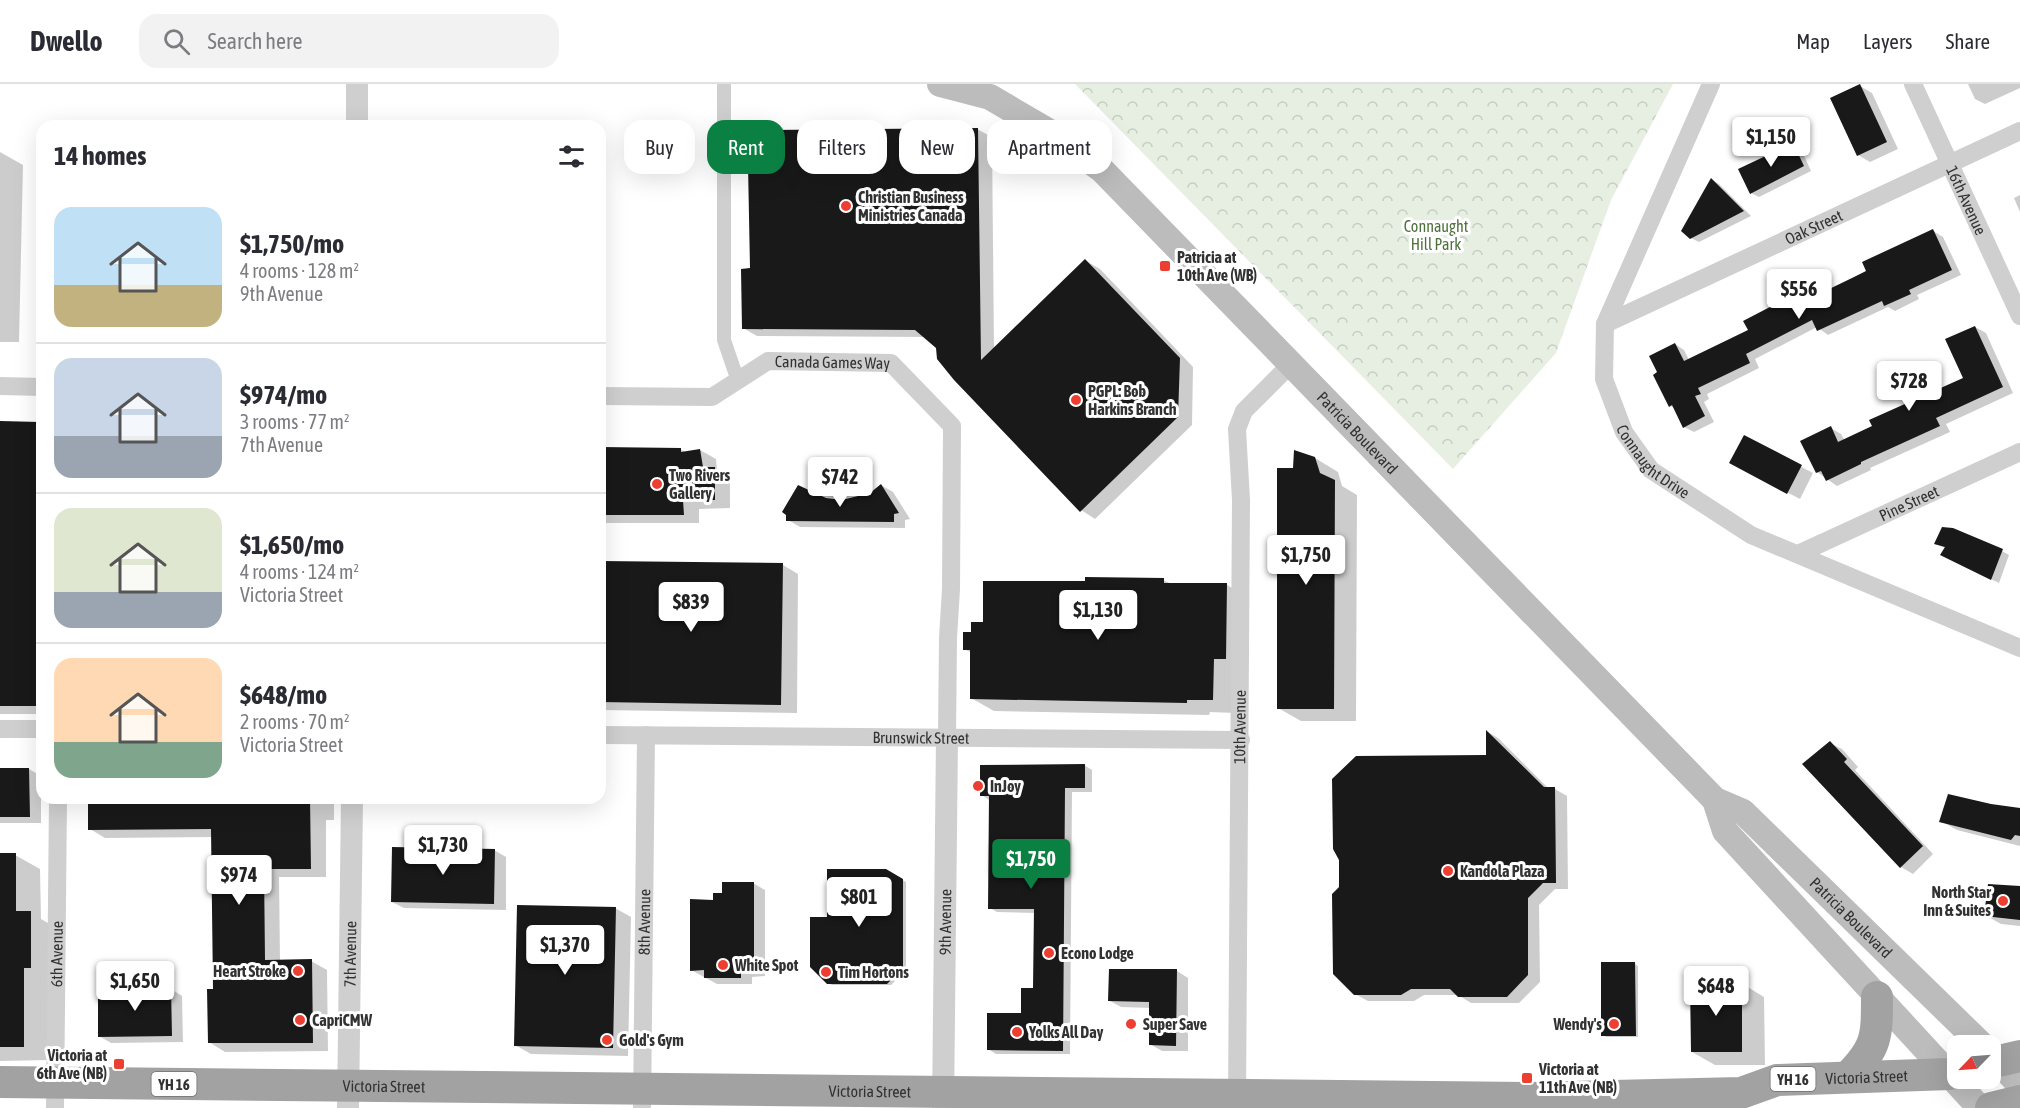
<!DOCTYPE html>
<html lang="en">
<head>
<meta charset="utf-8">
<style>
  body { margin:0; font-family:"Asap Condensed",sans-serif; background:#f2f2f3; color:#2b2b33; height:100vh; display:flex; flex-direction:column; font-size:22px; white-space:nowrap }
  * { box-sizing:border-box; margin:0 }
  p { font-size:20px; color:#7c7c81 }
  .icon { flex:none; width:33px; height:33px; fill:none; stroke:currentColor; stroke-width:2; stroke-linecap:round; stroke-linejoin:round }
  .map { position:relative; flex:1; overflow:hidden }
  .sheet { position:absolute; left:36px; top:36px; width:570px; height:684px; display:flex; flex-direction:column; background:#fff; border-radius:18px; box-shadow:0 6px 24px #0002 }
  .sheet>* { flex:none }
  .banner { position:absolute; left:624px; top:36px; width:570px; height:54px; display:flex; gap:12px }
  .needle { width:39px; rotate:245deg }
  .tools { position:absolute; left:1947px; top:951px; display:grid; gap:12px }
  .tools a { display:grid; place-items:center; width:54px; height:54px; border-radius:12px; background:#fff; box-shadow:0 6px 24px #0002; font-size:30px }
  .price { position:absolute; translate:-50% -51px; padding:0 14px; border-radius:6px; background:#fff; color:#222; font-size:20px; line-height:39px; filter:drop-shadow(0 2px 3px #0008) }
  .price::after { content:''; position:absolute; left:50%; top:36px; width:18px; height:14px; margin-left:-9px; background:inherit; clip-path:polygon(0 0,100% 0,50% 100%) }
  .price.on { background:#0b8043; color:#fff }
  ul { padding:0; list-style:none }
  li { display:flex; align-items:center; gap:18px; height:150px; padding:0 18px }
  li+li { border-top:2px solid #e1e1e2 }
  li span { display:grid; place-items:center; flex:none; width:168px; height:120px; border-radius:18px; color:#555 }
  li>.icon { margin-inline-start:auto }
  span .icon { width:72px; height:72px; fill:#fffc; stroke-width:1 }
  li b { font-size:26px }
  h2 { display:flex; justify-content:space-between; align-items:center; height:72px; padding:0 18px; font-size:26px }
  .tag { padding:0 21px; border-radius:18px; background:#fff; box-shadow:0 6px 24px #0002; font-size:21px; line-height:54px }
  .tag.on { background:#0b8043; color:#fff }
  header { display:flex; align-items:center; gap:36px; box-sizing:border-box; height:84px; padding:0 30px; background:#fff; border-bottom:2px solid #e1e1e2 }
  header strong { font-size:28px }
  nav { display:flex; gap:33px; margin-inline-start:auto; font-size:21px }
  .search { width:420px; height:54px; background:#f2f2f3; display:flex; align-items:center; gap:15px; box-sizing:border-box; padding:0 21px; border-radius:18px; color:#7c7c81; font-size:22px }
  .map>svg:first-child { display:block }
  .forest { fill:url(#forest-crowns) }
  .shadow { fill:#0003 }
  .building { fill:#191919 }
  .lines { fill:none; stroke-linecap:round; stroke-linejoin:round }
  .pedestrian { stroke:#cfcfcf; stroke-width:14 }
  .minor { stroke:#cfcfcf; stroke-width:18 }
  .tertiary { stroke:#cfcfcf; stroke-width:22 }
  .secondary { stroke:#bcbcbc; stroke-width:26 }
  .trunk { stroke:#a2a2a2; stroke-width:32 }
  .poi-dot { fill:#ec3f32; stroke:#fff; stroke-width:2 }
  .labels { text-anchor:middle; dominant-baseline:central; stroke-width:6; stroke-linejoin:round; paint-order:stroke }
  .shield { fill:#fff; stroke:#707070; stroke-width:1.5 }
  .shield-label { font-size:15px; font-weight:bold; fill:#323232 }
  .poi-label { font-size:16px; font-weight:bold; fill:#323232; stroke:#fff; text-anchor:start }
  .street-label { font-size:16px; fill:#323232; stroke:#fff }
  .park-label { font-size:16px; fill:#4e713d; stroke:#fff }
</style>
</head>
<body>
<header>
<strong>Dwello</strong>
<div class="search"><svg class="icon" aria-label="search" viewBox="0 0 24 24"><circle cx="10" cy="10" r="6"/><path d="M15 15l6 6"/></svg>Search here</div>
<nav><a>Map</a><a>Layers</a><a>Share</a></nav>
</header>
<div class="map">
<svg width="2020" height="1024" viewBox="0 0 2020 1024">
  <defs>
    <pattern id="forest-crowns" width="20" height="18" patternUnits="userSpaceOnUse" patternTransform="scale(1.5)"><rect width="20" height="18" fill="#e6efe1"/><path d="M2 6a3 3 0 1 1 6 0M12 15a3 3 0 1 1 6 0" fill="none" stroke="#c6cdc2"/></pattern>
  </defs>
  <rect width="100%" height="100%" fill="#fff"/>
  <path class="forest" d="M 1075,0 L 1673,0 L 1611,116 L 1556,269 L 1453,385 Z"/>
  <path class="shadow" d="M 1968,0 L 2020,0 L 2020,4 L 1985,20 L 1975,15 Z
    M 1860,2 L 1872,9 L 1898,65 L 1870,78 L 1858,71 Z
    M 977,45 L 992,53 L 994,265 L 1086,177 L 1100,185 L 1193,283 L 1192,341 L 1095,435 L 1081,426 L 937,263 L 926,253 L 757,252 L 743,244 L 751,186 L 772,82 Z
    M 1793,61 L 1801,65 L 1811,87 L 1759,113 L 1751,109 Z
    M 0,68 L 23,81 L 19,258 L 0,258 Z
    M 1712,96 L 1719,100 L 1751,132 L 1699,158 L 1691,154 Z
    M 2020,111 L 2020,128 L 2014,114 Z
    M 1933,147 L 1943,153 L 1961,191 L 1917,211 L 1919,215 L 1895,227 L 1888,223 L 1828,251 L 1817,243 L 1755,275 L 1759,284 L 1707,310 L 1709,315 L 1704,318 L 1714,338 L 1694,348 L 1684,343 L 1675,324 L 1670,322 L 1659,289 L 1675,260 L 1684,266 L 1689,276 L 1750,247 L 1787,216 L 1797,221 L 1853,196 Z
    M 1975,243 L 1986,249 L 2013,309 L 1946,340 L 1950,348 L 1870,384 L 1871,386 L 1837,402 L 1817,388 L 1831,344 L 1841,350 L 1845,357 L 1965,295 Z
    M 0,339 L 42,341 L 42,630 L 0,630 Z
    M 1744,353 L 1813,389 L 1800,415 L 1743,385 Z
    M 600,364 L 680,365 L 687,369 L 700,366 L 716,375 L 717,386 L 730,394 L 730,424 L 699,425 L 699,439 L 600,439 Z
    M 1315,374 L 1338,388 L 1342,402 L 1357,411 L 1356,637 L 1301,637 L 1278,624 L 1295,385 Z
    M 881,401 L 893,408 L 910,435 L 905,436 L 905,444 L 800,443 L 788,436 L 826,415 L 842,418 L 871,410 Z
    M 1936,460 L 2002,467 L 2009,471 L 1999,499 L 1949,475 L 1945,464 Z
    M 600,478 L 783,481 L 798,490 L 797,629 L 600,626 Z
    M 1163,496 L 1172,500 L 1227,501 L 1249,514 L 1235,629 L 1210,628 L 1209,631 L 994,627 L 971,614 L 972,569 L 964,565 L 973,549 L 984,540 L 1086,499 Z
    M 1488,648 L 1498,654 L 1549,705 L 1555,705 L 1567,712 L 1568,805 L 1555,805 L 1539,821 L 1540,898 L 1519,919 L 1471,919 L 1458,911 L 1424,911 L 1414,917 L 1368,917 L 1355,910 L 1488,673 Z
    M 1830,659 L 1842,665 L 1858,683 L 1855,686 L 1933,770 L 1913,790 L 1901,783 L 1804,680 Z
    M 1084,681 L 1092,686 L 1092,708 L 1072,708 L 1070,970 L 996,970 L 988,965 L 1023,931 L 1035,905 L 1036,829 L 997,828 L 990,824 L 989,716 L 982,711 Z
    M 0,685 L 29,685 L 41,692 L 41,739 L 0,739 Z
    M 89,714 L 334,714 L 334,736 L 326,736 L 326,793 L 279,793 L 280,877 L 311,877 L 327,886 L 328,967 L 225,968 L 209,958 L 214,906 L 213,753 L 105,754 L 90,745 Z
    M 2020,726 L 2020,762 L 1957,746 L 1941,737 Z
    M 494,766 L 506,773 L 506,826 L 404,824 L 392,818 Z
    M 0,771 L 15,771 L 40,785 L 41,835 L 55,843 L 49,976 L 0,977 Z
    M 885,786 L 906,798 L 906,886 L 891,901 L 832,901 L 828,899 L 829,835 Z
    M 753,799 L 765,806 L 765,892 L 752,893 L 752,900 L 717,900 L 691,886 L 714,817 L 723,810 Z
    M 2020,804 L 2020,842 L 2001,840 L 1985,831 Z
    M 615,824 L 631,833 L 628,972 L 531,970 L 515,961 Z
    M 1635,880 L 1638,882 L 1638,953 L 1606,953 L 1603,951 Z
    M 1177,887 L 1188,894 L 1188,967 L 1162,967 L 1150,960 L 1151,924 L 1121,923 L 1110,917 Z
    M 1741,899 L 1764,913 L 1765,981 L 1715,981 L 1692,968 Z
    M 171,905 L 182,912 L 183,958 L 111,959 L 99,952 Z"/>
  <path class="building" d="M 1860,0 L 1887,58 L 1857,72 L 1830,14 Z
    M 978,44 L 981,276 L 1085,175 L 1180,274 L 1178,333 L 1080,428 L 954,296 L 937,275 L 936,264 L 915,246 L 742,245 L 741,185 L 750,184 L 748,81 L 770,81 L 770,46 Z
    M 1793,59 L 1804,82 L 1750,110 L 1738,85 Z
    M 1711,94 L 1744,127 L 1690,155 L 1681,147 Z
    M 1933,145 L 1952,186 L 1909,206 L 1911,210 L 1884,222 L 1882,217 L 1817,247 L 1812,236 L 1746,270 L 1750,279 L 1698,304 L 1701,310 L 1695,312 L 1705,332 L 1683,344 L 1672,321 L 1669,323 L 1653,291 L 1657,288 L 1649,272 L 1675,259 L 1684,277 L 1748,246 L 1743,237 L 1787,214 L 1792,223 L 1852,194 L 1866,187 L 1862,178 Z
    M 1975,242 L 2003,303 L 1936,334 L 1940,342 L 1861,378 L 1861,380 L 1826,397 L 1821,387 L 1816,389 L 1800,357 L 1831,342 L 1838,358 L 1872,342 L 1869,336 L 1963,294 L 1945,255 Z
    M 0,337 L 40,338 L 36,622 L 0,622 Z
    M 1744,351 L 1802,381 L 1787,410 L 1729,379 Z
    M 600,363 L 681,364 L 681,368 L 700,365 L 703,383 L 715,383 L 715,416 L 683,416 L 684,431 L 600,431 Z
    M 1294,366 L 1315,373 L 1320,389 L 1335,396 L 1334,625 L 1277,625 L 1277,384 L 1293,384 Z
    M 881,400 L 899,429 L 894,430 L 894,438 L 786,437 L 786,431 L 782,428 L 798,401 L 826,414 L 842,416 L 870,409 Z
    M 1942,443 L 1953,444 L 2003,465 L 1991,496 L 1940,471 L 1945,463 L 1934,460 Z
    M 600,477 L 783,479 L 781,621 L 600,618 Z
    M 1085,493 L 1164,494 L 1164,499 L 1227,499 L 1226,575 L 1214,575 L 1213,616 L 1187,616 L 1187,619 L 970,615 L 970,566 L 963,566 L 963,548 L 971,548 L 971,538 L 983,538 L 983,497 L 1085,497 Z
    M 1486,646 L 1544,703 L 1555,703 L 1556,799 L 1543,799 L 1528,814 L 1528,891 L 1507,913 L 1458,913 L 1450,905 L 1411,905 L 1401,911 L 1354,911 L 1333,890 L 1332,810 L 1339,803 L 1339,776 L 1333,765 L 1332,695 L 1356,672 L 1486,671 Z
    M 1830,657 L 1847,675 L 1844,678 L 1923,762 L 1900,784 L 1802,680 Z
    M 1085,680 L 1085,704 L 1065,704 L 1063,967 L 987,966 L 987,929 L 1021,929 L 1021,904 L 1033,904 L 1034,825 L 988,825 L 989,712 L 980,712 L 980,681 Z
    M 0,684 L 29,684 L 30,733 L 0,733 Z
    M 1948,710 L 1991,720 L 2020,724 L 2020,752 L 2015,751 L 2011,756 L 1939,738 Z
    M 88,714 L 310,714 L 311,785 L 264,785 L 265,876 L 312,875 L 313,959 L 208,959 L 207,905 L 213,905 L 211,745 L 88,746 Z
    M 392,763 L 495,765 L 494,820 L 391,818 Z
    M 0,769 L 16,769 L 16,827 L 31,827 L 31,884 L 24,884 L 24,963 L 0,963 Z
    M 827,785 L 886,785 L 903,795 L 903,884 L 887,900 L 827,900 L 810,883 L 810,833 L 827,833 Z
    M 722,798 L 754,798 L 754,886 L 741,887 L 741,894 L 704,894 L 704,886 L 690,887 L 690,815 L 713,816 L 713,809 L 722,809 Z
    M 1988,800 L 2020,802 L 2020,836 L 1984,832 Z
    M 517,821 L 616,823 L 613,964 L 514,962 Z
    M 1601,878 L 1635,878 L 1636,952 L 1601,952 Z
    M 1109,885 L 1177,885 L 1176,962 L 1149,961 L 1149,918 L 1108,917 Z
    M 1690,898 L 1742,898 L 1742,968 L 1691,968 Z
    M 171,903 L 172,952 L 98,953 L 98,904 Z"/>
  <g class="lines">
    <path class="pedestrian" d="M 724,0 L 724,256 L 738,297"/>
    <g class="minor">
      <path id="s1" d="M 1711,0 L 1605,240 L 1604,295 L 1624,348 L 1651,386 L 1751,451 L 2020,564"/>
      <path id="s2" d="M 1913,0 L 2020,232"/>
      <path id="s3" d="M 1605,240 L 2020,47"/>
      <path d="M 0,302 L 42,303"/>
      <path id="s4" d="M 600,312 L 712,313 L 768,277 L 891,279 L 952,342 L 951,505 L 948,554 L 947,653"/>
      <path id="s5" d="M 1798,470 L 2020,368"/>
      <path d="M 0,645 L 42,645"/>
      <path id="s6" d="M 600,651 L 1241,656"/>
      <path id="s7" d="M 1237,1018 L 1241,416 L 1237,345 L 1244,327 L 1290,281"/>
      <path id="s8" d="M 55,1024 L 58,714"/>
      <path id="s9" d="M 642,1024 L 646,651"/>
    </g>
    <g class="tertiary">
      <path d="M 357,42 L 357,0"/>
      <path id="s10" d="M 348,1024 L 352,714"/>
      <path id="s11" d="M 943,1024 L 947,653"/>
    </g>
    <g class="secondary">
      <path id="s12" d="M 940,0 L 990,13 L 1048,47 L 1102,86 L 1715,716 L 1743,728 L 1983,962"/>
      <path d="M 1715,716 L 1725,747 L 1980,1024"/>
      <path d="M 1990,969 L 2020,1001"/>
    </g>
    <g class="trunk">
      <path d="M 1990,979 L 2020,972"/>
      <path d="M 1848,993 C 1877,964 1877,953 1877,913"/>
      <path id="s13" d="M 0,998 L 1527,1014 L 1741,1009 L 1777,996 L 1950,990 L 1958,988"/>
      <path d="M 1991,1024 L 2020,1017"/>
    </g>
  </g>
  <g class="poi-dot">
    <circle cx="846" cy="122" r="6"/>
    <rect x="1159" y="176" width="12" height="12" rx="3"/>
    <circle cx="1076" cy="316" r="6"/>
    <circle cx="657" cy="400" r="6"/>
    <circle cx="978" cy="702" r="6"/>
    <circle cx="1448" cy="787" r="6"/>
    <circle cx="2003" cy="817" r="6"/>
    <circle cx="1049" cy="869" r="6"/>
    <circle cx="723" cy="881" r="6"/>
    <circle cx="298" cy="887" r="6"/>
    <circle cx="826" cy="888" r="6"/>
    <circle cx="300" cy="936" r="6"/>
    <circle cx="1131" cy="940" r="6"/>
    <circle cx="1614" cy="940" r="6"/>
    <circle cx="1017" cy="948" r="6"/>
    <circle cx="607" cy="956" r="6"/>
    <rect x="113" y="974" width="12" height="12" rx="3"/>
    <rect x="1521" y="988" width="12" height="12" rx="3"/>
  </g>
  <g class="labels">
    <g class="shield">
      <rect x="1770.5" y="983" width="45" height="24" rx="4.5"/>
      <rect x="151.5" y="988" width="45" height="24" rx="4.5"/>
    </g>
    <g class="shield-label">
      <text x="1793" y="995">YH 16</text>
      <text x="174" y="1000">YH 16</text>
    </g>
    <g class="poi-label">
      <text x="858" y="113">Christian Business<tspan x="858" dy="18">Ministries Canada</tspan></text>
      <text x="1177" y="173">Patricia at<tspan x="1177" dy="18">10th Ave (WB)</tspan></text>
      <text x="1088" y="307">PGPL: Bob<tspan x="1088" dy="18">Harkins Branch</tspan></text>
      <text x="669" y="391">Two Rivers<tspan x="669" dy="18">Gallery</tspan></text>
      <text x="990" y="702">InJoy</text>
      <text x="1460" y="787">Kandola Plaza</text>
      <text x="1991" y="808" text-anchor="end">North Star<tspan x="1991" dy="18">Inn &amp; Suites</tspan></text>
      <text x="1061" y="869">Econo Lodge</text>
      <text x="735" y="881">White Spot</text>
      <text x="286" y="887" text-anchor="end">Heart Stroke</text>
      <text x="838" y="888">Tim Hortons</text>
      <text x="312" y="936">CapriCMW</text>
      <text x="1143" y="940">Super Save</text>
      <text x="1602" y="940" text-anchor="end">Wendy's</text>
      <text x="1029" y="948">Yolks All Day</text>
      <text x="619" y="956">Gold's Gym</text>
      <text x="107" y="971" text-anchor="end">Victoria at<tspan x="107" dy="18">6th Ave (NB)</tspan></text>
      <text x="1539" y="985">Victoria at<tspan x="1539" dy="18">11th Ave (NB)</tspan></text>
    </g>
    <g class="street-label">
      <text stroke="none"><textPath href="#s2" startOffset="128">16th Avenue</textPath></text>
      <text stroke="none"><textPath href="#s3" startOffset="230">Oak Street</textPath></text>
      <text stroke="none"><textPath href="#s4" startOffset="243">Canada Games Way</textPath></text>
      <text stroke="none"><textPath href="#s12" startOffset="552">Patricia Boulevard</textPath></text>
      <text stroke="none"><textPath href="#s1" startOffset="416">Connaught Drive</textPath></text>
      <text stroke="none"><textPath href="#s5" startOffset="122">Pine Street</textPath></text>
      <text stroke="none"><textPath href="#s7" startOffset="375">10th Avenue</textPath></text>
      <text stroke="none"><textPath href="#s6" startOffset="321">Brunswick Street</textPath></text>
      <text stroke="none"><textPath href="#s12" startOffset="1246">Patricia Boulevard</textPath></text>
      <text stroke="none"><textPath href="#s9" startOffset="186">8th Avenue</textPath></text>
      <text stroke="none"><textPath href="#s11" startOffset="186">9th Avenue</textPath></text>
      <text stroke="none"><textPath href="#s8" startOffset="154">6th Avenue</textPath></text>
      <text stroke="none"><textPath href="#s10" startOffset="154">7th Avenue</textPath></text>
      <text stroke="none"><textPath href="#s13" startOffset="1869">Victoria Street</textPath></text>
      <text stroke="none"><textPath href="#s13" startOffset="384">Victoria Street</textPath></text>
      <text stroke="none"><textPath href="#s13" startOffset="870">Victoria Street</textPath></text>
    </g>
    <g class="park-label">
      <text x="1436" y="142">Connaught<tspan x="1436" dy="18">Hill Park</tspan></text>
    </g>
  </g>
</svg>
<div class="tools">
<a><svg class="needle" viewBox="-14 -14 28 28"><path d="M0-13l5 13h-10z" fill="#e53935"/><path d="M0 13l5-13h-10z" fill="#7c7c81"/></svg></a>
</div>
<b class="price" style="left:1771px;top:84px">$1,150</b>
<b class="price" style="left:1799px;top:236px">$556</b>
<b class="price" style="left:1909px;top:328px">$728</b>
<b class="price" style="left:840px;top:424px">$742</b>
<b class="price" style="left:1306px;top:502px">$1,750</b>
<b class="price" style="left:691px;top:549px">$839</b>
<b class="price" style="left:1098px;top:557px">$1,130</b>
<b class="price" style="left:443px;top:792px">$1,730</b>
<b class="price on" style="left:1031px;top:806px">$1,750</b>
<b class="price" style="left:239px;top:822px">$974</b>
<b class="price" style="left:859px;top:844px">$801</b>
<b class="price" style="left:565px;top:892px">$1,370</b>
<b class="price" style="left:135px;top:928px">$1,650</b>
<b class="price" style="left:1716px;top:933px">$648</b>
<div class="banner">
<a class="tag">Buy</a>
<a class="tag on">Rent</a>
<a class="tag">Filters</a>
<a class="tag">New</a>
<a class="tag">Apartment</a>
</div>
<section class="sheet">
<h2>14 homes<svg class="icon" aria-label="filters" viewBox="0 0 24 24"><path d="M4 7h16M4 17h16"/><circle cx="9" cy="7" r="2"/><circle cx="15" cy="17" r="2"/></svg></h2>
<ul>
<li><span style="background:linear-gradient(#bfe0f5 65%,#c2b280 0)"><svg class="icon" aria-label="home" viewBox="0 0 24 24"><path d="M3 11l9-7 9 7M6 9v11h12V9"/></svg></span><div><b>$1,750/mo</b><p>4 rooms · 128 m²</p><p>9th Avenue</p></div></li>
<li><span style="background:linear-gradient(#c9d6e8 65%,#9aa5b1 0)"><svg class="icon" aria-label="home" viewBox="0 0 24 24"><path d="M3 11l9-7 9 7M6 9v11h12V9"/></svg></span><div><b>$974/mo</b><p>3 rooms · 77 m²</p><p>7th Avenue</p></div></li>
<li><span style="background:linear-gradient(#dfe7d0 70%,#9aa5b1 0)"><svg class="icon" aria-label="home" viewBox="0 0 24 24"><path d="M3 11l9-7 9 7M6 9v11h12V9"/></svg></span><div><b>$1,650/mo</b><p>4 rooms · 124 m²</p><p>Victoria Street</p></div></li>
<li><span style="background:linear-gradient(#ffd9b3 70%,#7fa58c 0)"><svg class="icon" aria-label="home" viewBox="0 0 24 24"><path d="M3 11l9-7 9 7M6 9v11h12V9"/></svg></span><div><b>$648/mo</b><p>2 rooms · 70 m²</p><p>Victoria Street</p></div></li>
</ul>
</section>
</div>
</body>
</html>
